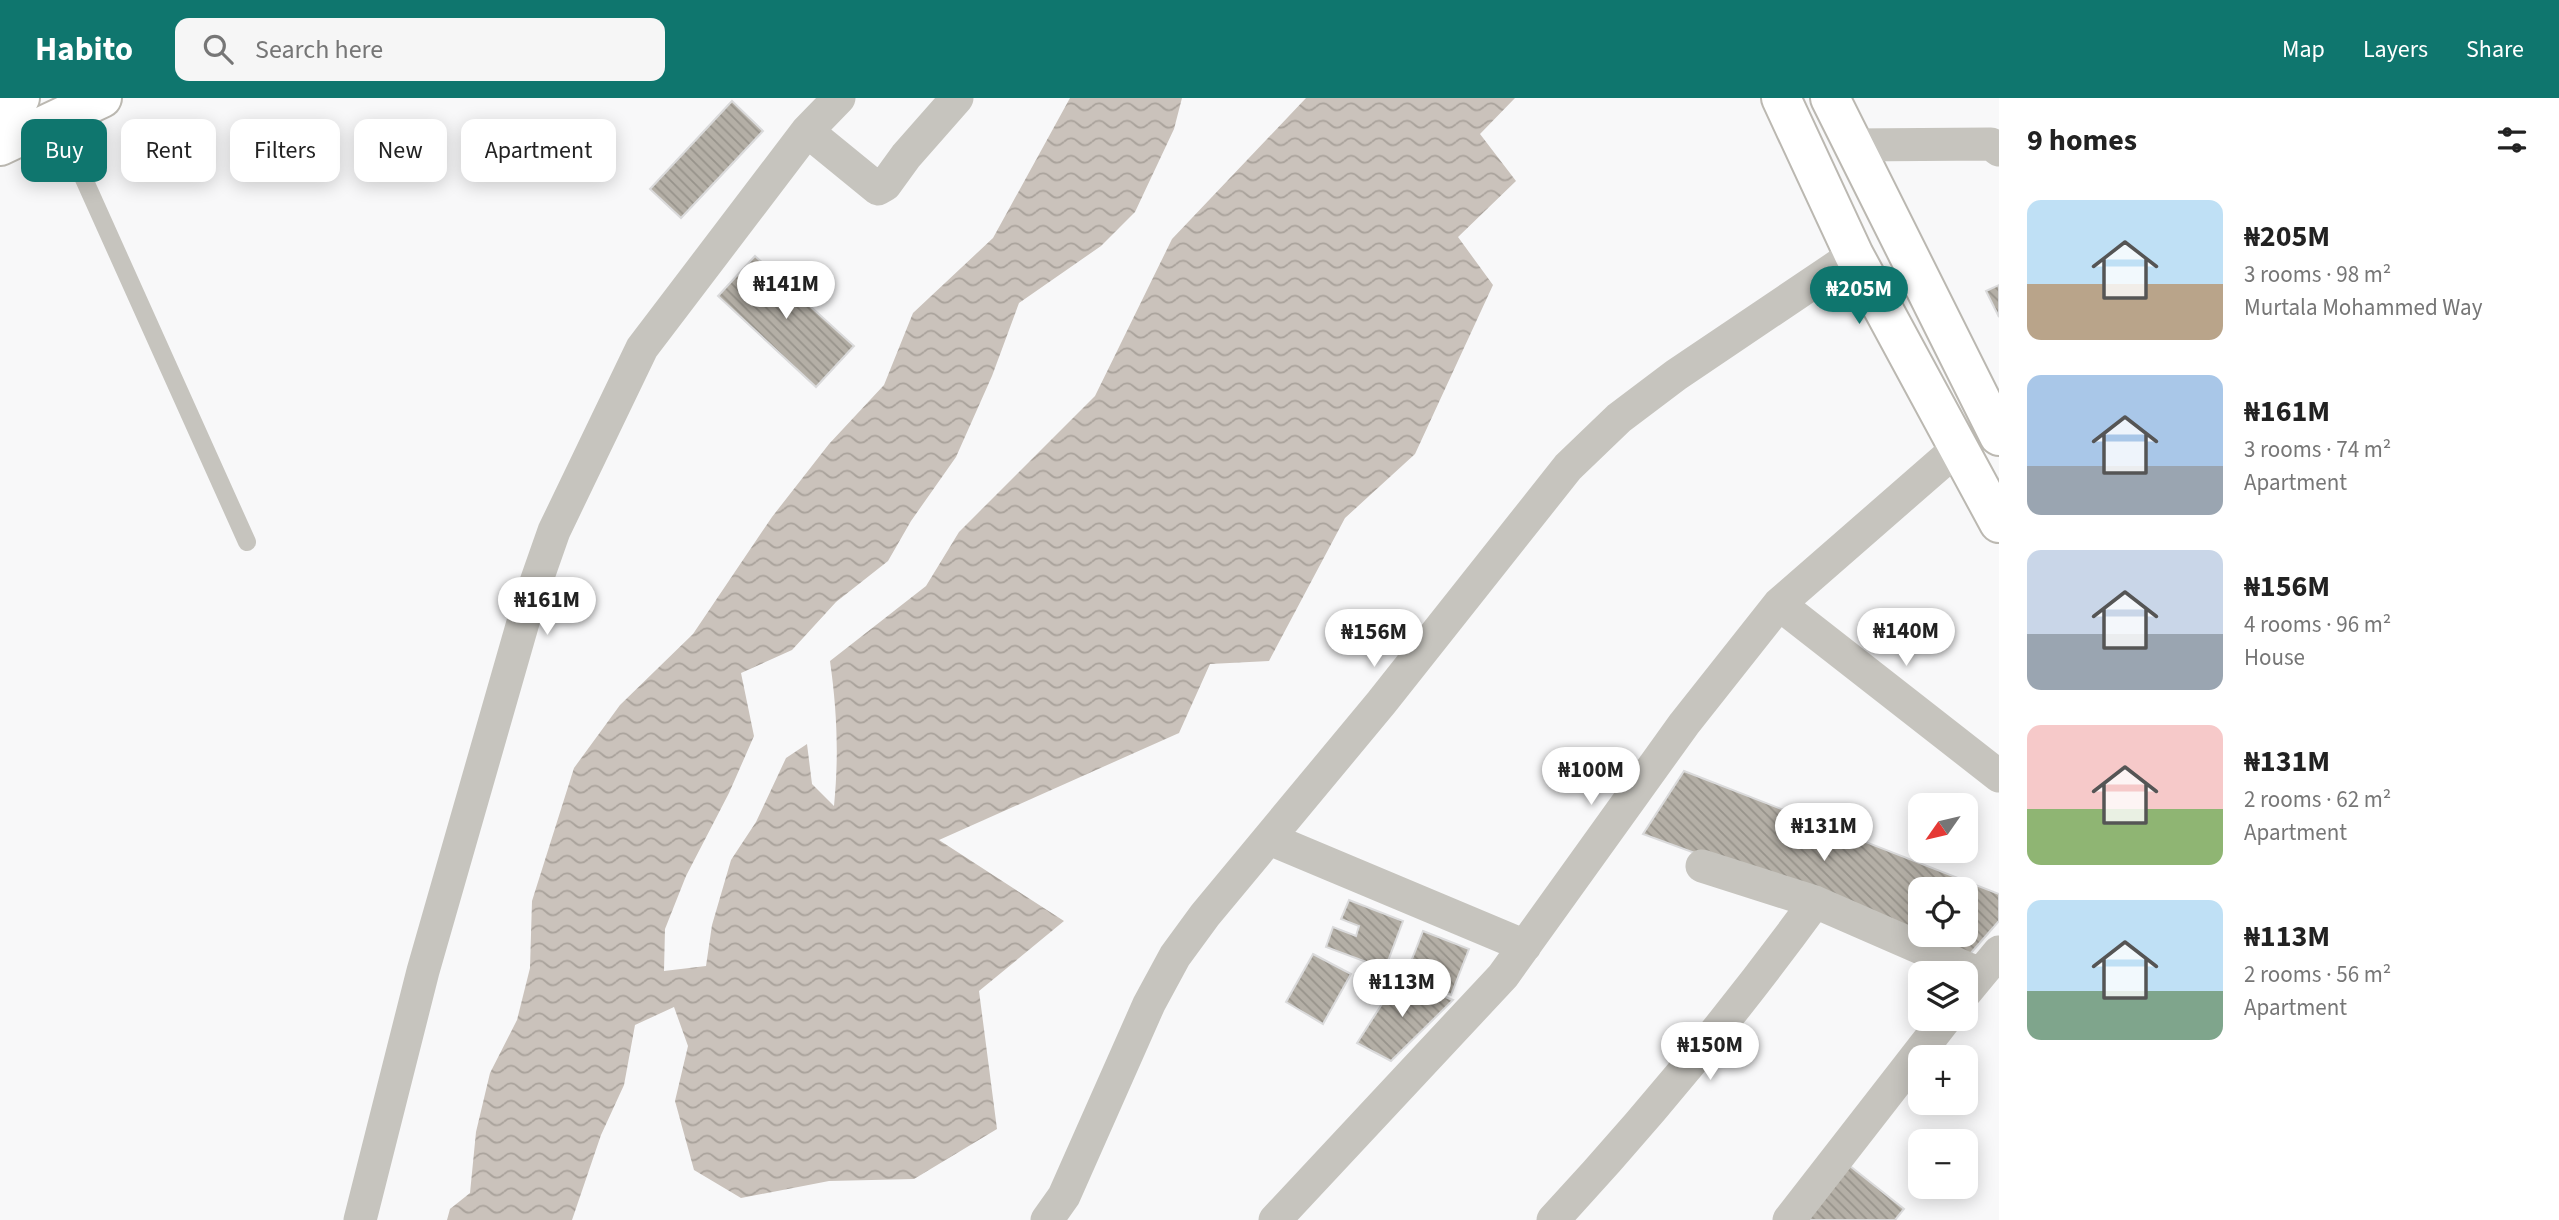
<!DOCTYPE html>
<html lang="en">
<head>
<meta charset="utf-8">
<style>
  body { margin:0; font-family:"Source Sans 3",sans-serif; background:#f6f6f6; color:#222; height:100vh; display:flex; flex-direction:column; font-size:26px; white-space:nowrap }
  * { box-sizing:border-box; margin:0 }
  p { font-size:23px; color:#767676 }
  .icon { flex:none; width:38px; height:38px; fill:none; stroke:currentColor; stroke-width:2; stroke-linecap:round; stroke-linejoin:round }
  .map { position:relative; flex:1; overflow:hidden }
  .panel { display:flex; flex-direction:column; background:#fff; width:560px }
  .panel>* { flex:none }
  .top-card { position:absolute; left:21px; top:21px; width:665px; height:63px; display:flex; gap:14px }
  .needle { width:46px; rotate:236deg }
  .buttons { position:absolute; left:1908px; top:695px; display:grid; gap:14px }
  .buttons a { display:grid; place-items:center; width:70px; height:70px; border-radius:14px; background:#fff; box-shadow:0 4px 18px #0003; font-size:35px }
  .price { position:absolute; translate:-50% -60px; padding:0 16px; border-radius:24px; background:#fff; color:#222; font-size:23px; line-height:46px; filter:drop-shadow(0 2px 4px #0008) }
  .price::after { content:''; position:absolute; left:50%; top:42px; width:21px; height:16px; margin-left:-10px; background:inherit; clip-path:polygon(0 0,100% 0,50% 100%) }
  .price.current { background:#0f766e; color:#fff }
  ul { padding:0; list-style:none }
  li { display:flex; align-items:center; gap:21px; height:175px; padding:0 28px }
  li span { display:grid; place-items:center; flex:none; width:196px; height:140px; border-radius:14px; color:#555 }
  li>.icon { margin-inline-start:auto }
  span .icon { width:84px; height:84px; fill:#fffc; stroke-width:1 }
  li b { font-size:30px }
  h2 { display:flex; justify-content:space-between; align-items:center; height:84px; padding:0 28px; font-size:30px }
  .tag { padding:0 24px; border-radius:14px; background:#fff; box-shadow:0 4px 18px #0003; font-size:24px; line-height:63px }
  .tag.current { background:#0f766e; color:#fff }
  header { display:flex; align-items:center; gap:42px; box-sizing:border-box; height:98px; padding:0 35px; background:#0f766e; color:#fff }
  header strong { font-size:33px }
  nav { display:flex; gap:38px; margin-inline-start:auto; font-size:24px }
  .search { width:490px; height:63px; background:#f6f6f6; display:flex; align-items:center; gap:18px; box-sizing:border-box; padding:0 24px; border-radius:14px; color:#767676; font-size:26px }
  main { display:flex; flex:1; min-height:0 }
  .map>svg:first-child { display:block }
  .water { fill:url(#water-waves) }
  .building { fill:url(#building-back-hatch); stroke:#dadadb; stroke-width:2; fill-rule:evenodd }
  .lines { fill:none; stroke-linecap:round; stroke-linejoin:round }
  .secondary-casing { stroke:#bbb8b1; stroke-width:42 }
  .lane { stroke:#c6c4be; stroke-width:18 }
  .street { stroke:#c6c4be; stroke-width:33 }
  .secondary { stroke:#fff; stroke-width:38 }
</style>
</head>
<body>
<header>
<strong>Habito</strong>
<div class="search"><svg class="icon" aria-label="search" viewBox="0 0 24 24"><circle cx="10" cy="10" r="6"/><path d="M15 15l6 6"/></svg>Search here</div>
<nav><a>Map</a><a>Layers</a><a>Share</a></nav>
</header>
<main>
<div class="map">
<svg width="1999" height="1122" viewBox="0 0 1999 1122">
  <defs>
    <pattern id="water-waves" width="16" height="10" patternUnits="userSpaceOnUse" patternTransform="scale(1.75)"><rect width="16" height="10" fill="#cac2bb"/><path d="M0 5q4-4 8 0t8 0" fill="none" stroke="#a9a29b"/></pattern>
    <pattern id="building-back-hatch" width="6" height="6" patternUnits="userSpaceOnUse" patternTransform="scale(1.75)"><rect width="6" height="6" fill="#b4afa6"/><path d="M-1 5l2 2M0 0l6 6M5-1l2 2" fill="none" stroke="#97938b"/></pattern>
  </defs>
  <rect width="100%" height="100%" fill="#f8f8f9"/>
  <path class="water" d="M 1070,0 L 1182,0 L 1174,31 L 1135,114 L 1101,148 L 1019,205 L 992,278 L 956,359 L 911,423 L 888,463 L 836,504 L 792,552 L 741,575 L 754,638 L 729,695 L 686,778 L 665,831 L 664,873 L 706,868 L 712,827 L 731,762 L 756,724 L 786,660 L 807,646 L 812,686 L 834,708 C 839,658 837,612 830,563 L 926,488 L 959,434 L 1095,298 L 1172,141 L 1306,0 L 1515,0 L 1480,36 L 1516,83 L 1458,139 L 1493,187 L 1415,356 L 1345,420 L 1269,563 L 1210,566 L 1179,635 L 939,742 L 1064,823 L 979,893 L 997,1031 L 914,1081 L 829,1083 L 741,1100 L 694,1072 L 675,1003 L 688,948 L 674,909 L 635,927 L 624,987 L 601,1037 L 572,1122 L 447,1122 L 450,1111 L 470,1095 L 476,1034 L 490,975 L 517,922 L 530,870 L 532,803 L 574,670 L 620,607 L 693,536 L 772,419 L 829,346 L 884,287 L 913,215 L 993,140 Z"/>
  <path class="building" d="M 732,3 L 763,33 L 681,120 L 650,91 Z
    M 755,158 L 854,248 L 816,289 L 718,198 Z
    M 1999,187 L 1999,219 L 1986,193 Z
    M 1684,673 L 1999,796 L 1999,823 L 1970,856 L 1643,736 ZM 1920,791 L 1965,791 L 1965,836 L 1920,836 Z
    M 1349,802 L 1403,823 L 1385,871 L 1326,849 L 1333,829 L 1356,838 L 1359,828 L 1341,821 Z
    M 1423,833 L 1469,851 L 1451,897 L 1405,879 Z
    M 1313,856 L 1351,876 L 1323,926 L 1286,904 Z
    M 1398,881 L 1453,902 L 1391,963 L 1357,945 Z
    M 1850,1068 L 1904,1111 L 1895,1122 L 1807,1122 Z"/>
  <g class="lines">
    <g class="secondary-casing">
      <path id="secondary" d="M 1781,0 L 1854,157 L 1999,425
        M 1830,0 L 1999,338
        M 0,10 L 20,0
        M 0,48 L 102,0"/>
    </g>
    <path class="lane" d="M 57,21 L 247,444"/>
    <path class="street" d="M 807,33 L 878,91 L 885,87 L 906,58 L 957,0
      M 1852,47 L 1991,46 L 1999,52
      M 1779,506 L 1999,678
      M 1270,741 L 1525,848
      M 1702,768 L 1815,804 L 1980,876
      M 1965,895 L 1999,854
      M 360,1122 L 423,873 L 528,507 L 554,433 L 642,250 L 807,33 L 839,0
      M 1047,1122 L 1064,1098 L 1149,906 L 1175,858 L 1205,817 L 1381,605 L 1568,369 L 1619,320 L 1676,277 L 1854,157
      M 1275,1122 L 1503,878 L 1684,626 L 1779,506 L 1959,349
      M 1553,1122 C 1647,1021 1734,915 1815,804
      M 1789,1122 L 1946,920"/>
    <use href="#secondary" class="secondary"/>
  </g>
</svg>
<div class="buttons">
<a><svg class="needle" viewBox="-14 -14 28 28"><path d="M0-13l5 13h-10z" fill="#e53935"/><path d="M0 13l5-13h-10z" fill="#767676"/></svg></a>
<a><svg class="icon" aria-label="locate" viewBox="0 0 24 24"><circle cx="12" cy="12" r="6"/><path d="M12 2v4M12 18v4M2 12h4M18 12h4"/></svg></a>
<a><svg class="icon" aria-label="layers" viewBox="0 0 24 24"><path d="M12 4l9 5-9 5-9-5zM3 14l9 5 9-5"/></svg></a>
<a>+</a>
<a>−</a>
</div>
<b class="price" style="left:786px;top:223px">₦141M</b>
<b class="price current" style="left:1859px;top:228px">₦205M</b>
<b class="price" style="left:547px;top:539px">₦161M</b>
<b class="price" style="left:1906px;top:570px">₦140M</b>
<b class="price" style="left:1374px;top:571px">₦156M</b>
<b class="price" style="left:1591px;top:709px">₦100M</b>
<b class="price" style="left:1824px;top:765px">₦131M</b>
<b class="price" style="left:1402px;top:921px">₦113M</b>
<b class="price" style="left:1710px;top:984px">₦150M</b>
<div class="top-card">
<a class="tag current">Buy</a>
<a class="tag">Rent</a>
<a class="tag">Filters</a>
<a class="tag">New</a>
<a class="tag">Apartment</a>
</div>
</div>
<section class="panel">
<h2>9 homes<svg class="icon" aria-label="filters" viewBox="0 0 24 24"><path d="M4 7h16M4 17h16"/><circle cx="9" cy="7" r="2"/><circle cx="15" cy="17" r="2"/></svg></h2>
<ul>
<li><span style="background:linear-gradient(#bfe0f5 60%,#b9a48a 0)"><svg class="icon" aria-label="home" viewBox="0 0 24 24"><path d="M3 11l9-7 9 7M6 9v11h12V9"/></svg></span><div><b>₦205M</b><p>3 rooms · 98 m²</p><p>Murtala Mohammed Way</p></div></li>
<li><span style="background:linear-gradient(#a9c7e8 65%,#9aa5b1 0)"><svg class="icon" aria-label="home" viewBox="0 0 24 24"><path d="M3 11l9-7 9 7M6 9v11h12V9"/></svg></span><div><b>₦161M</b><p>3 rooms · 74 m²</p><p>Apartment</p></div></li>
<li><span style="background:linear-gradient(#c9d6e8 60%,#9aa5b1 0)"><svg class="icon" aria-label="home" viewBox="0 0 24 24"><path d="M3 11l9-7 9 7M6 9v11h12V9"/></svg></span><div><b>₦156M</b><p>4 rooms · 96 m²</p><p>House</p></div></li>
<li><span style="background:linear-gradient(#f6c9c9 60%,#8fb573 0)"><svg class="icon" aria-label="home" viewBox="0 0 24 24"><path d="M3 11l9-7 9 7M6 9v11h12V9"/></svg></span><div><b>₦131M</b><p>2 rooms · 62 m²</p><p>Apartment</p></div></li>
<li><span style="background:linear-gradient(#bfe0f5 65%,#7fa58c 0)"><svg class="icon" aria-label="home" viewBox="0 0 24 24"><path d="M3 11l9-7 9 7M6 9v11h12V9"/></svg></span><div><b>₦113M</b><p>2 rooms · 56 m²</p><p>Apartment</p></div></li>
</ul>
</section>
</main>
</body>
</html>
